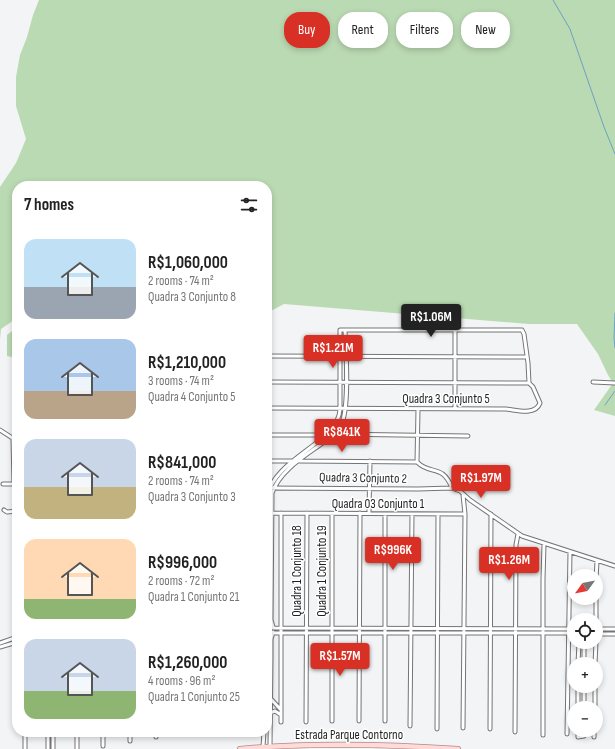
<!DOCTYPE html>
<html lang="en">
<head>
<meta charset="utf-8">
<style>
  body { margin:0; font-family:"Sofia Sans Condensed",sans-serif; background:#f2f2f2; color:#222; height:100vh; display:flex; flex-direction:column; font-size:15px; white-space:nowrap }
  * { box-sizing:border-box; margin:0 }
  p { font-size:13px; color:#767676 }
  .icon { flex:none; width:22px; height:22px; fill:none; stroke:currentColor; stroke-width:2; stroke-linecap:round; stroke-linejoin:round }
  .map { position:relative; flex:1; overflow:hidden }
  .panel { position:absolute; left:12px; top:181px; width:260px; height:556px; display:flex; flex-direction:column; background:#fff; border-radius:16px; box-shadow:0 2px 6px #0003 }
  .panel>* { flex:none }
  .guide { position:absolute; left:284px; top:12px; width:271px; height:36px; display:flex; gap:8px }
  .needle { width:26px; rotate:237deg }
  .fabs { position:absolute; left:567px; top:569px; display:grid; gap:8px }
  .fabs a { display:grid; place-items:center; width:36px; height:36px; border-radius:50%; background:#fff; box-shadow:0 2px 6px #0003; font-size:20px }
  .price { position:absolute; translate:-50% -34px; padding:0 9px; border-radius:4px; background:#d93025; color:#fff; font-size:13px; line-height:26px; filter:drop-shadow(0 1px 2px #0008) }
  .price::after { content:''; position:absolute; left:50%; top:24px; width:12px; height:9px; margin-left:-6px; background:inherit; clip-path:polygon(0 0,100% 0,50% 100%) }
  .price.on { background:#222; color:#fff }
  ul { padding:0; list-style:none }
  li { display:flex; align-items:center; gap:12px; height:100px; padding:0 12px }
  li span { display:grid; place-items:center; flex:none; width:112px; height:80px; border-radius:12px; color:#555 }
  li>.icon { margin-inline-start:auto }
  span .icon { width:48px; height:48px; fill:#fffc; stroke-width:1 }
  li b { font-size:17px }
  h2 { display:flex; justify-content:space-between; align-items:center; height:48px; padding:0 12px; font-size:17px }
  .tag { padding:0 14px; border-radius:16px; background:#fff; box-shadow:0 2px 6px #0003; font-size:14px; line-height:36px }
  .tag.on { background:#d93025; color:#fff }
  .map>svg:first-child { display:block }
  .green { fill:#badab3 }
  .lines { fill:none; stroke-linecap:round; stroke-linejoin:round }
  .stream { stroke:#6ca1c1; stroke-width:1 }
  .street-casing { stroke:#757577; stroke-width:5 }
  .primary-casing { stroke:#b18988; stroke-width:6 }
  .street { stroke:#fff; stroke-width:3 }
  .primary { stroke:#ffdad9; stroke-width:4.5 }
  .labels { text-anchor:middle; dominant-baseline:central; stroke-width:3; stroke-linejoin:round; paint-order:stroke }
  .street-label { font-size:13px; fill:#1f1f1f; stroke:#fff }
</style>
</head>
<body>
<div class="map">
<svg width="615" height="749" viewBox="0 0 615 749">
  <rect width="100%" height="100%" fill="#f3f4f5"/>
  <path class="green" d="M 39,0 L 615,0 L 615,416 L 594,410 L 613,383 L 608,375 L 598,354 L 577,324 L 529,324 L 284,304 L 267,313 L 267,186 L 17,186 L 17,272 L 13,285 L 14,320 L 1,329 L 0,339 L 0,187 L 16,163 L 26,139 L 16,106 L 16,77 L 20,55 L 27,37 L 33,15 Z
    M 17,327 L 17,368 L 16,358 L 7,356 L 7,335 Z"/>
  <g class="lines">
    <path class="stream" d="M 553,0 L 570,29 L 604,127 L 615,154
      M 615,313 L 614,338 L 615,348
      M 605,405 L 615,391"/>
    <g class="street-casing">
      <path id="street" d="M 455,331 L 455,409
        M 267,356 L 527,357
        M 267,382 L 529,383 L 533,387 L 540,403 C 535,416 517,410 506,409 L 267,408
        M 593,382 L 615,383
        M 418,409 L 417,462 C 431,476 442,463 452,488
        M 0,430 L 17,441
        M 332,434 L 468,436
        M 267,435 L 325,435
        M 13,439 L 14,484
        M 267,461 L 294,461
        M 299,461 L 417,462
        M 3,484 L 17,484
        M 267,488 L 418,489 L 452,488 L 460,491 L 470,500 L 522,536 L 615,566
        M 463,495 L 465,514 L 463,728
        M 267,497 C 275,457 339,443 340,409 L 340,330 L 522,330 L 524,334 L 528,363 L 529,383
        M 4,510 L 7,512 L 17,511
        M 271,513 L 465,514
        M 281,513 L 281,722
        M 369,513 L 370,461
        M 332,514 L 332,721
        M 596,580 L 597,561
        M 596,598 L 596,620
        M 273,627 L 271,620 L 272,493 C 280,470 305,456 324,442 C 330,437 337,432 341,425 C 350,408 346,351 345,330
        M 273,628 L 574,629
        M 596,629 L 615,629
        M 273,633 L 569,633 L 574,634
        M 596,634 L 615,634
        M 267,635 L 273,633
        M 584,642 L 584,664
        M 0,643 L 17,637
        M 0,647 L 17,642
        M 578,664 L 579,642
        M 595,664 L 596,642
        M 584,686 L 584,708
        M 270,698 L 281,710
        M 578,708 L 578,686
        M 595,708 L 595,686
        M 270,713 L 275,711 L 281,715
        M 359,721 L 360,513
        M 385,721 L 385,514
        M 306,722 L 307,513
        M 410,726 L 412,514
        M 437,729 L 438,514
        M 490,729 L 491,514
        M 578,730 L 578,737 L 584,736 L 584,730
        M 594,730 L 594,737
        M 53,732 L 53,749
        M 77,732 L 77,749
        M 130,732 L 130,741
        M 156,732 L 156,737
        M 182,732 L 182,734
        M 515,732 L 516,545 L 518,534
        M 567,734 L 570,552
        M 543,735 L 543,579 L 544,544
        M 103,746 L 103,732
        M 270,746 L 271,658 L 271,639 L 273,632
        M 263,747 L 264,732
        M 25,749 L 25,732
        M 48,749 L 48,732"/>
    </g>
    <g class="primary-casing">
      <path id="primary" d="M 240,749 C 313,742 385,744 458,749"/>
    </g>
    <use href="#street" class="street"/>
    <use href="#primary" class="primary"/>
  </g>
  <g class="labels">
    <g class="street-label">
      <text x="446" y="399">Quadra 3 Conjunto 5</text>
      <text transform="translate(363 478) rotate(1)">Quadra 3 Conjunto 2</text>
      <text x="378" y="504">Quadra 03 Conjunto 1</text>
      <text transform="translate(297 571) rotate(-90)">Quadra 1 Conjunto 18</text>
      <text transform="translate(322 571) rotate(-90)">Quadra 1 Conjunto 19</text>
      <text x="349" y="735">Estrada Parque Contorno</text>
    </g>
  </g>
</svg>
<div class="fabs">
<a><svg class="needle" viewBox="-14 -14 28 28"><path d="M0-13l5 13h-10z" fill="#e53935"/><path d="M0 13l5-13h-10z" fill="#767676"/></svg></a>
<a><svg class="icon" aria-label="locate" viewBox="0 0 24 24"><circle cx="12" cy="12" r="6"/><path d="M12 2v4M12 18v4M2 12h4M18 12h4"/></svg></a>
<a>+</a>
<a>−</a>
</div>
<b class="price on" style="left:431px;top:338px">R$1.06M</b>
<b class="price" style="left:333px;top:369px">R$1.21M</b>
<b class="price" style="left:342px;top:453px">R$841K</b>
<b class="price" style="left:481px;top:499px">R$1.97M</b>
<b class="price" style="left:393px;top:571px">R$996K</b>
<b class="price" style="left:509px;top:581px">R$1.26M</b>
<b class="price" style="left:340px;top:677px">R$1.57M</b>
<div class="guide">
<a class="tag on">Buy</a>
<a class="tag">Rent</a>
<a class="tag">Filters</a>
<a class="tag">New</a>
</div>
<section class="panel">
<h2>7 homes<svg class="icon" aria-label="filters" viewBox="0 0 24 24"><path d="M4 7h16M4 17h16"/><circle cx="9" cy="7" r="2"/><circle cx="15" cy="17" r="2"/></svg></h2>
<ul>
<li><span style="background:linear-gradient(#bfe0f5 60%,#9aa5b1 0)"><svg class="icon" aria-label="home" viewBox="0 0 24 24"><path d="M3 11l9-7 9 7M6 9v11h12V9"/></svg></span><div><b>R$1,060,000</b><p>2 rooms · 74 m²</p><p>Quadra 3 Conjunto 8</p></div></li>
<li><span style="background:linear-gradient(#a9c7e8 65%,#b9a48a 0)"><svg class="icon" aria-label="home" viewBox="0 0 24 24"><path d="M3 11l9-7 9 7M6 9v11h12V9"/></svg></span><div><b>R$1,210,000</b><p>3 rooms · 74 m²</p><p>Quadra 4 Conjunto 5</p></div></li>
<li><span style="background:linear-gradient(#c9d6e8 60%,#c2b280 0)"><svg class="icon" aria-label="home" viewBox="0 0 24 24"><path d="M3 11l9-7 9 7M6 9v11h12V9"/></svg></span><div><b>R$841,000</b><p>2 rooms · 74 m²</p><p>Quadra 3 Conjunto 3</p></div></li>
<li><span style="background:linear-gradient(#ffd9b3 75%,#8fb573 0)"><svg class="icon" aria-label="home" viewBox="0 0 24 24"><path d="M3 11l9-7 9 7M6 9v11h12V9"/></svg></span><div><b>R$996,000</b><p>2 rooms · 72 m²</p><p>Quadra 1 Conjunto 21</p></div></li>
<li><span style="background:linear-gradient(#c9d6e8 65%,#8fb573 0)"><svg class="icon" aria-label="home" viewBox="0 0 24 24"><path d="M3 11l9-7 9 7M6 9v11h12V9"/></svg></span><div><b>R$1,260,000</b><p>4 rooms · 96 m²</p><p>Quadra 1 Conjunto 25</p></div></li>
</ul>
</section>
</div>
</body>
</html>
